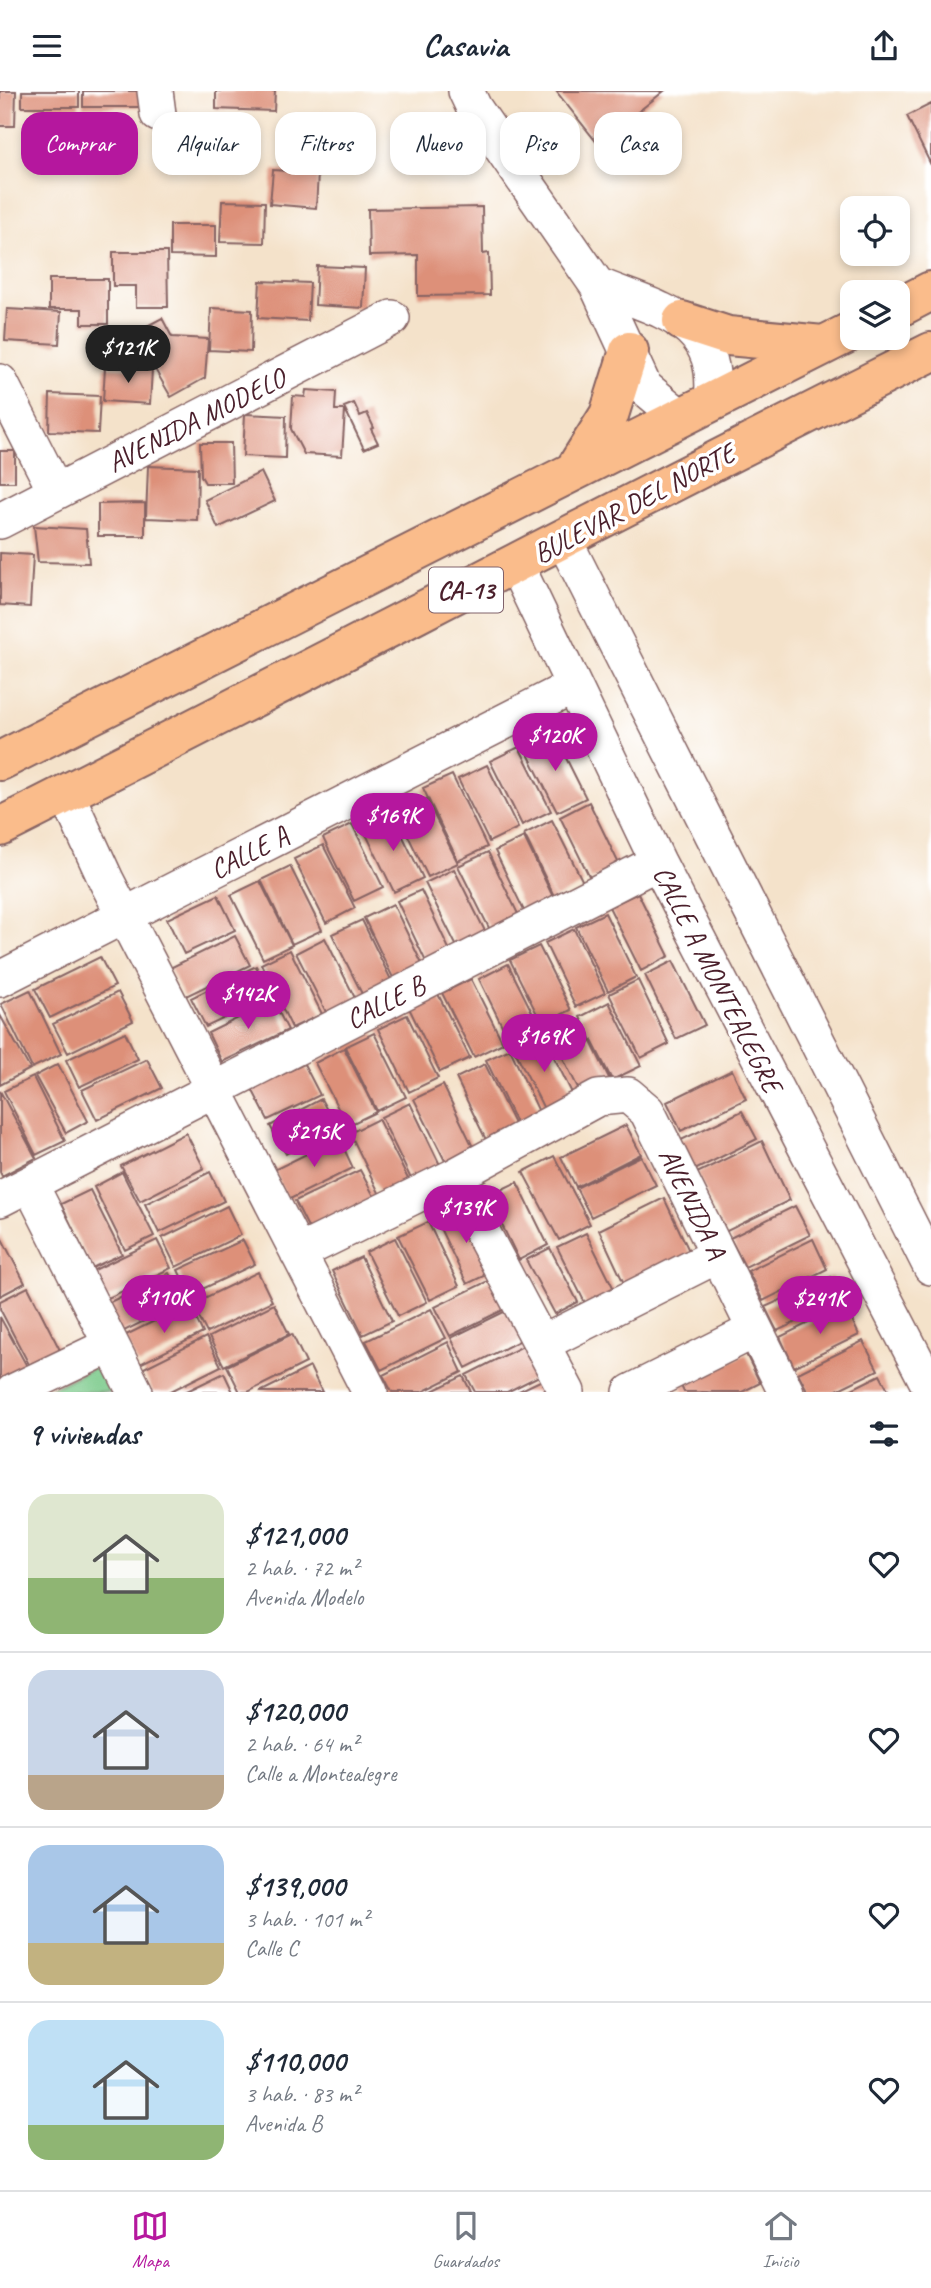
<!DOCTYPE html>
<html lang="es">
<head>
<meta charset="utf-8">
<style>
  body { margin:0; font-family:Caveat,sans-serif; background:#f6f6f7; color:#1f2937; height:100vh; display:flex; flex-direction:column; font-size:26px; white-space:nowrap }
  * { box-sizing:border-box; margin:0 }
  p { font-size:23px; color:#747a83 }
  .icon { flex:none; width:38px; height:38px; fill:none; stroke:currentColor; stroke-width:2; stroke-linecap:round; stroke-linejoin:round }
  .map { position:relative; height:1301px; overflow:hidden }
  .panel { display:flex; flex-direction:column; background:#fff; flex:1 }
  .panel>* { flex:none }
  .guide { position:absolute; left:21px; top:21px; width:889px; height:63px; display:flex; gap:14px }
  .buttons { position:absolute; left:840px; top:105px; display:grid; gap:14px }
  .buttons a { display:grid; place-items:center; width:70px; height:70px; border-radius:14px; background:#fff; box-shadow:0 4px 10px #0003; font-size:35px }
  .price { position:absolute; translate:-50% -60px; padding:0 16px; border-radius:24px; background:#b5179e; color:#fff; font-size:23px; line-height:46px; filter:drop-shadow(0 2px 4px #0008) }
  .price::after { content:''; position:absolute; left:50%; top:42px; width:21px; height:16px; margin-left:-10px; background:inherit; clip-path:polygon(0 0,100% 0,50% 100%) }
  .price.active { background:#222; color:#fff }
  ul { padding:0; list-style:none }
  li { display:flex; align-items:center; gap:21px; height:175px; padding:0 28px }
  li+li { border-top:2px solid #e0e1e3 }
  li span { display:grid; place-items:center; flex:none; width:196px; height:140px; border-radius:21px; color:#555 }
  li>.icon { margin-inline-start:auto }
  span .icon { width:84px; height:84px; fill:#fffc; stroke-width:1 }
  li b { font-size:30px }
  h2 { display:flex; justify-content:space-between; align-items:center; height:84px; padding:0 28px; font-size:30px }
  .pill { padding:0 24px; border-radius:21px; background:#fff; box-shadow:0 4px 10px #0003; font-size:24px; line-height:63px }
  .pill.active { background:#b5179e; color:#fff }
  header { display:flex; justify-content:space-between; align-items:center; height:91px; padding:0 28px; background:#fff; font-size:32px; font-weight:600 }
  .tab-bar { display:flex; justify-content:space-around; align-items:center; height:98px; border-top:2px solid #e0e1e3; background:#fff; font-size:19px; color:#747a83 }
  .tab-bar a { display:grid; justify-items:center; gap:4px }
  .tab-bar .active { color:#b5179e }
  .map>svg:first-child { display:block }
  .green { fill:#7bca8b; stroke:#62745b; stroke-width:2 }
  .building { fill:#dd9079 }
  .lines { fill:none; stroke-linecap:round; stroke-linejoin:round }
  .minor-casing { stroke:#866363; stroke-width:38 }
  .highway-casing { stroke:#866363; stroke-width:42 }
  .minor { stroke:#fff; stroke-width:35 }
  .highway { stroke:#fabc8b; stroke-width:38 }
  .labels { text-anchor:middle; dominant-baseline:central; stroke-width:7; stroke-linejoin:round; paint-order:stroke }
  .shield { fill:#fff; stroke:#80626b; stroke-width:2 }
  .shield-label { font-size:26px; font-weight:bold; fill:#4a1f2b }
  .street-label { font-size:28px; fill:#4a1f2b; stroke:#fff }
</style>
</head>
<body>
<header><svg class="icon" aria-label="menu" viewBox="0 0 24 24"><path d="M4 6h16M4 12h16M4 18h16"/></svg>Casavia<svg class="icon" aria-label="share" viewBox="0 0 24 24"><path d="M12 15V3M7 8l5-5 5 5M5 13v7h14v-7"/></svg></header>
<div class="map">
<svg width="931" height="1301" viewBox="0 0 931 1301">
  <rect width="100%" height="100%" fill="#fff"/>
  <filter id="ink" filterUnits="userSpaceOnUse"><feTurbulence type="fractalNoise" baseFrequency=".0143" numOctaves="2"/><feDisplacementMap in="SourceGraphic" scale="14" xChannelSelector="R" yChannelSelector="G"/><feConvolveMatrix kernelMatrix="1 2 1 2 8 2 1 2 1" color-interpolation-filters="sRGB"/></filter>
  <filter id="wash" filterUnits="userSpaceOnUse"><feTurbulence type="fractalNoise" baseFrequency=".00686" numOctaves="4" result="noise"/><feDisplacementMap in="SourceGraphic" scale="28" xChannelSelector="R" yChannelSelector="G"/><feGaussianBlur stdDeviation="1.57" result="paint"/><feColorMatrix in="noise" values="0 0 0 0 0 0 0 0 0 0 0 0 0 0 0 0 0 1.4 0 .05"/><feComposite in="paint" operator="in"/></filter>
  <g filter="url(#wash)">
    <rect width="100%" height="100%" fill="#f4e2ca"/>
    <path class="green" d="M 100,1273 L 115,1301 L 44,1301 Z"/>
    <g id="blocks">
      <path class="building" d="M 0,0 L 16,0 L 15,35 L 0,35 Z
        M 22,0 L 79,0 L 79,16 L 22,16 Z
        M 83,0 L 141,0 L 141,16 L 83,16 Z
        M 216,0 L 275,0 L 274,20 L 216,18 Z
        M 556,0 L 664,0 L 598,53 Z
        M 931,13 L 931,74 L 907,25 Z
        M 273,79 L 318,82 L 316,117 L 270,113 Z
        M 222,110 L 265,111 L 264,152 L 220,151 Z
        M 482,116 L 483,163 L 489,162 L 490,204 L 418,205 L 418,164 L 369,165 L 368,118 Z
        M 170,134 L 216,134 L 216,166 L 170,165 Z
        M 113,161 L 167,161 L 168,216 L 136,216 L 136,195 L 113,195 Z
        M 317,175 L 365,177 L 363,217 L 315,214 Z
        M 49,188 L 108,188 L 108,233 L 82,233 L 82,218 L 49,218 Z
        M 260,190 L 310,192 L 308,230 L 258,227 Z
        M 211,217 L 252,219 L 251,261 L 209,259 Z
        M 7,218 L 61,221 L 59,253 L 5,250 Z
        M 162,227 L 172,246 L 208,248 L 205,287 L 171,306 L 134,242 Z
        M 105,276 L 152,278 L 150,313 L 103,310 Z
        M 306,299 L 336,301 L 335,319 L 345,319 L 342,365 L 304,363 L 291,338 L 293,305 L 305,306 Z
        M 50,303 L 100,305 L 98,342 L 49,340 Z
        M 354,312 L 360,325 L 367,322 L 374,337 L 371,338 L 378,352 L 364,358 L 344,316 Z
        M 245,323 L 286,325 L 285,367 L 243,365 Z
        M 200,352 L 231,352 L 232,392 L 205,392 L 201,385 Z
        M 0,360 L 15,360 L 15,391 L 0,391 Z
        M 148,375 L 198,377 L 197,429 L 146,427 Z
        M 261,381 L 275,410 L 218,437 L 205,409 Z
        M 145,412 L 145,445 L 98,445 L 98,413 Z
        M 34,435 L 86,438 L 89,472 L 38,471 Z
        M 0,462 L 33,464 L 30,516 L 0,514 Z
        M 554,643 L 586,707 L 557,721 L 525,657 Z
        M 519,656 L 551,720 L 522,734 L 490,670 Z
        M 487,674 L 518,737 L 489,751 L 458,688 Z
        M 452,684 L 487,756 L 458,770 L 423,697 Z
        M 426,708 L 458,772 L 428,786 L 397,722 Z
        M 589,711 L 620,775 L 591,789 L 560,726 Z
        M 392,723 L 423,787 L 394,801 L 363,737 Z
        M 552,729 L 584,793 L 555,807 L 524,743 Z
        M 352,733 L 383,796 L 354,810 L 323,747 Z
        M 524,746 L 555,810 L 526,824 L 495,760 Z
        M 323,754 L 355,817 L 326,832 L 294,768 Z
        M 488,761 L 519,825 L 490,839 L 458,775 Z
        M 290,775 L 322,839 L 292,853 L 261,789 Z
        M 454,778 L 486,842 L 457,856 L 425,792 Z
        M 260,790 L 292,854 L 263,868 L 231,804 Z
        M 421,799 L 451,862 L 427,873 L 397,810 Z
        M 638,802 L 669,865 L 641,880 L 609,816 Z
        M 218,804 L 235,839 L 184,863 L 167,828 Z
        M 393,813 L 424,877 L 395,891 L 364,827 Z
        M 605,822 L 636,886 L 608,900 L 576,836 Z
        M 362,829 L 393,893 L 364,907 L 332,843 Z
        M 574,838 L 605,902 L 576,916 L 545,852 Z
        M 235,845 L 250,874 L 184,906 L 170,877 Z
        M 325,847 L 357,911 L 328,925 L 296,862 Z
        M 539,855 L 571,919 L 542,933 L 510,869 Z
        M 290,859 L 322,923 L 292,937 L 261,873 Z
        M 100,866 L 115,895 L 50,927 L 35,898 Z
        M 673,870 L 705,934 L 676,948 L 645,884 Z
        M 508,873 L 540,937 L 510,951 L 479,888 Z
        M 256,875 L 271,905 L 206,936 L 191,907 Z
        M 471,888 L 503,952 L 474,966 L 442,902 Z
        M 638,889 L 669,953 L 641,967 L 609,903 Z
        M 30,899 L 61,963 L 32,977 L 1,913 Z
        M 118,901 L 133,930 L 68,962 L 53,933 Z
        M 438,903 L 470,967 L 440,981 L 409,917 Z
        M 273,910 L 288,939 L 222,971 L 208,942 Z
        M 609,911 L 641,975 L 612,989 L 580,926 Z
        M 0,924 L 30,978 L 0,994 Z
        M 407,924 L 438,987 L 409,1001 L 378,938 Z
        M 580,929 L 612,993 L 583,1007 L 551,943 Z
        M 125,941 L 138,968 L 79,996 L 66,969 Z
        M 374,942 L 406,1006 L 377,1020 L 345,956 Z
        M 543,944 L 575,1008 L 546,1022 L 514,958 Z
        M 344,957 L 376,1021 L 347,1035 L 315,972 Z
        M 510,958 L 540,1023 L 517,1034 L 486,969 Z
        M 147,968 L 162,997 L 97,1029 L 82,999 Z
        M 58,973 L 88,1030 L 66,1042 L 35,985 Z
        M 304,973 L 320,1004 L 268,1029 L 252,998 Z
        M 485,973 L 516,1037 L 487,1051 L 456,987 Z
        M 732,979 L 746,1008 L 681,1040 L 667,1011 Z
        M 33,986 L 65,1050 L 36,1064 L 4,1000 Z
        M 443,994 L 474,1058 L 446,1072 L 414,1008 Z
        M 0,1000 L 36,1067 L 2,1085 L 0,1081 Z
        M 321,1008 L 336,1036 L 286,1063 L 270,1035 Z
        M 410,1012 L 441,1076 L 412,1090 L 381,1026 Z
        M 742,1020 L 757,1048 L 691,1081 L 677,1051 Z
        M 378,1028 L 410,1092 L 381,1106 L 350,1042 Z
        M 626,1034 L 641,1063 L 576,1096 L 561,1066 Z
        M 186,1042 L 204,1077 L 140,1110 L 121,1075 Z
        M 339,1047 L 353,1077 L 288,1109 L 274,1079 Z
        M 762,1050 L 790,1109 L 725,1141 L 697,1082 Z
        M 554,1065 L 590,1133 L 559,1149 L 523,1081 Z
        M 641,1065 L 656,1094 L 591,1126 L 576,1097 Z
        M 360,1079 L 375,1107 L 310,1140 L 295,1110 Z
        M 122,1081 L 154,1145 L 125,1159 L 94,1096 Z
        M 210,1081 L 224,1110 L 159,1142 L 145,1113 Z
        M 517,1091 L 548,1154 L 519,1169 L 488,1105 Z
        M 90,1099 L 122,1163 L 92,1177 L 61,1113 Z
        M 664,1107 L 692,1166 L 627,1199 L 599,1139 Z
        M 227,1115 L 241,1144 L 176,1176 L 162,1147 Z
        M 465,1115 L 496,1179 L 467,1193 L 436,1129 Z
        M 795,1115 L 810,1144 L 745,1176 L 730,1147 Z
        M 428,1131 L 459,1195 L 430,1209 L 398,1145 Z
        M 586,1142 L 618,1206 L 589,1220 L 557,1156 Z
        M 0,1144 L 25,1192 L 0,1205 Z
        M 395,1147 L 427,1211 L 398,1225 L 366,1161 Z
        M 813,1148 L 827,1178 L 763,1210 L 748,1180 Z
        M 157,1149 L 171,1177 L 102,1210 L 88,1182 Z
        M 243,1149 L 255,1173 L 190,1204 L 178,1179 Z
        M 550,1157 L 578,1211 L 555,1223 L 526,1169 Z
        M 361,1166 L 392,1230 L 363,1244 L 332,1180 Z
        M 258,1181 L 272,1210 L 207,1242 L 192,1213 Z
        M 169,1182 L 183,1211 L 118,1243 L 104,1214 Z
        M 500,1184 L 515,1213 L 450,1245 L 435,1216 Z
        M 831,1186 L 842,1210 L 777,1240 L 765,1216 Z
        M 28,1196 L 63,1265 L 33,1281 L 0,1218 L 0,1210 Z
        M 189,1213 L 203,1242 L 138,1274 L 124,1245 Z
        M 274,1213 L 289,1243 L 224,1275 L 209,1246 Z
        M 845,1214 L 859,1244 L 794,1276 L 780,1246 Z
        M 516,1215 L 531,1244 L 466,1277 L 451,1247 Z
        M 431,1218 L 446,1247 L 381,1279 L 366,1250 Z
        M 0,1226 L 29,1279 L 0,1295 Z
        M 292,1243 L 306,1272 L 248,1301 L 240,1301 L 227,1275 Z
        M 206,1246 L 221,1275 L 169,1301 L 153,1301 L 142,1278 Z
        M 863,1250 L 878,1279 L 833,1301 L 808,1301 L 798,1282 Z
        M 448,1251 L 462,1281 L 422,1301 L 392,1301 L 383,1284 Z
        M 523,1255 L 539,1285 L 507,1301 L 475,1301 L 466,1284 Z
        M 746,1263 L 760,1292 L 742,1301 L 684,1301 L 681,1295 Z
        M 310,1276 L 322,1301 L 260,1301 Z
        M 224,1282 L 233,1301 L 185,1301 Z
        M 880,1284 L 889,1301 L 846,1301 Z
        M 463,1285 L 471,1301 L 430,1301 Z
        M 542,1289 L 548,1301 L 517,1301 Z"/>
    </g>
  </g>
  <g filter="url(#ink)">
    <use href="#blocks" fill-opacity="0" stroke="#866363" stroke-width="2"/>
    <g class="lines">
      <g class="minor-casing">
        <path id="minor" d="M 155,0 L 158,23
          M 466,0 L 474,17 L 597,194 L 644,296 L 679,325
          M 597,194 C 659,220 721,227 712,310
          M 0,291 L 56,401
          M 0,430 L 392,227
          M 564,449 L 931,1176
          M 516,474 L 658,771 L 931,1298
          M 66,702 L 106,789 L 370,1301
          M 0,888 L 572,596
          M 453,1086 L 567,1301
          M 30,1093 L 135,1301
          M 0,1108 L 658,771
          M 298,1162 L 453,1086 L 598,1007 L 628,1004 L 647,1020 L 786,1301
          M 541,1253 L 718,1164
          M 13,1301 L 111,1254
          M 631,1301 L 755,1239"/>
      </g>
      <g class="highway-casing">
        <path id="highway" d="M 898,217 L 931,200
          M 682,230 L 728,245 L 823,254
          M 577,375 L 609,324 L 629,260
          M 0,670 L 852,240
          M 0,736 C 312,579 619,416 931,261"/>
      </g>
      <use href="#minor" class="minor"/>
      <use href="#highway" class="highway"/>
    </g>
  </g>
  <g class="labels">
    <rect class="shield" x="429" y="476.5" width="74" height="45" rx="5"/>
    <g class="shield-label">
      <text x="466" y="499">CA-13</text>
    </g>
    <g class="street-label">
      <text transform="translate(196 329) rotate(-27)">AVENIDA MODELO</text>
      <text transform="translate(634 412) rotate(-28)">BULEVAR DEL NORTE</text>
      <text transform="translate(249 761) rotate(-27)">CALLE A</text>
      <text transform="translate(718 888) rotate(63)">CALLE A MONTEALEGRE</text>
      <text transform="translate(385 911) rotate(-27)">CALLE B</text>
      <text transform="translate(693 1112) rotate(64)">AVENIDA A</text>
    </g>
  </g>
</svg>
<div class="buttons">
<a><svg class="icon" aria-label="locate" viewBox="0 0 24 24"><circle cx="12" cy="12" r="6"/><path d="M12 2v4M12 18v4M2 12h4M18 12h4"/></svg></a>
<a><svg class="icon" aria-label="layers" viewBox="0 0 24 24"><path d="M12 4l9 5-9 5-9-5zM3 14l9 5 9-5"/></svg></a>
</div>
<b class="price active" style="left:128px;top:294px">$121K</b>
<b class="price" style="left:555px;top:682px">$120K</b>
<b class="price" style="left:393px;top:762px">$169K</b>
<b class="price" style="left:248px;top:940px">$142K</b>
<b class="price" style="left:544px;top:983px">$169K</b>
<b class="price" style="left:314px;top:1078px">$215K</b>
<b class="price" style="left:466px;top:1154px">$139K</b>
<b class="price" style="left:164px;top:1244px">$110K</b>
<b class="price" style="left:820px;top:1245px">$241K</b>
<div class="guide">
<a class="pill active">Comprar</a>
<a class="pill">Alquilar</a>
<a class="pill">Filtros</a>
<a class="pill">Nuevo</a>
<a class="pill">Piso</a>
<a class="pill">Casa</a>
</div>
</div>
<section class="panel">
<h2>9 viviendas<svg class="icon" aria-label="filters" viewBox="0 0 24 24"><path d="M4 7h16M4 17h16"/><circle cx="9" cy="7" r="2"/><circle cx="15" cy="17" r="2"/></svg></h2>
<ul>
<li><span style="background:linear-gradient(#dfe7d0 60%,#8fb573 0)"><svg class="icon" aria-label="home" viewBox="0 0 24 24"><path d="M3 11l9-7 9 7M6 9v11h12V9"/></svg></span><div><b>$121,000</b><p>2 hab. · 72 m²</p><p>Avenida Modelo</p></div><svg class="icon" aria-label="heart" viewBox="0 0 24 24"><path d="M12 20l-8-8c-3-5 5-10 8-4 3-6 11-1 8 4z"/></svg></li>
<li><span style="background:linear-gradient(#c9d6e8 75%,#b9a48a 0)"><svg class="icon" aria-label="home" viewBox="0 0 24 24"><path d="M3 11l9-7 9 7M6 9v11h12V9"/></svg></span><div><b>$120,000</b><p>2 hab. · 64 m²</p><p>Calle a Montealegre</p></div><svg class="icon" aria-label="heart" viewBox="0 0 24 24"><path d="M12 20l-8-8c-3-5 5-10 8-4 3-6 11-1 8 4z"/></svg></li>
<li><span style="background:linear-gradient(#a9c7e8 70%,#c2b280 0)"><svg class="icon" aria-label="home" viewBox="0 0 24 24"><path d="M3 11l9-7 9 7M6 9v11h12V9"/></svg></span><div><b>$139,000</b><p>3 hab. · 101 m²</p><p>Calle C</p></div><svg class="icon" aria-label="heart" viewBox="0 0 24 24"><path d="M12 20l-8-8c-3-5 5-10 8-4 3-6 11-1 8 4z"/></svg></li>
<li><span style="background:linear-gradient(#bfe0f5 75%,#8fb573 0)"><svg class="icon" aria-label="home" viewBox="0 0 24 24"><path d="M3 11l9-7 9 7M6 9v11h12V9"/></svg></span><div><b>$110,000</b><p>3 hab. · 83 m²</p><p>Avenida B</p></div><svg class="icon" aria-label="heart" viewBox="0 0 24 24"><path d="M12 20l-8-8c-3-5 5-10 8-4 3-6 11-1 8 4z"/></svg></li>
</ul>
</section>
<nav class="tab-bar">
<a class="active"><svg class="icon" aria-label="map" viewBox="0 0 24 24"><path d="M3 6l6-2 6 2 6-2v14l-6 2-6-2-6 2zM9 4v14M15 6v14"/></svg>Mapa</a>
<a><svg class="icon" aria-label="saved" viewBox="0 0 24 24"><path d="M7 4h10v16l-5-4-5 4z"/></svg>Guardados</a>
<a><svg class="icon" aria-label="home" viewBox="0 0 24 24"><path d="M3 11l9-7 9 7M6 9v11h12V9"/></svg>Inicio</a>
</nav>
</body>
</html>
